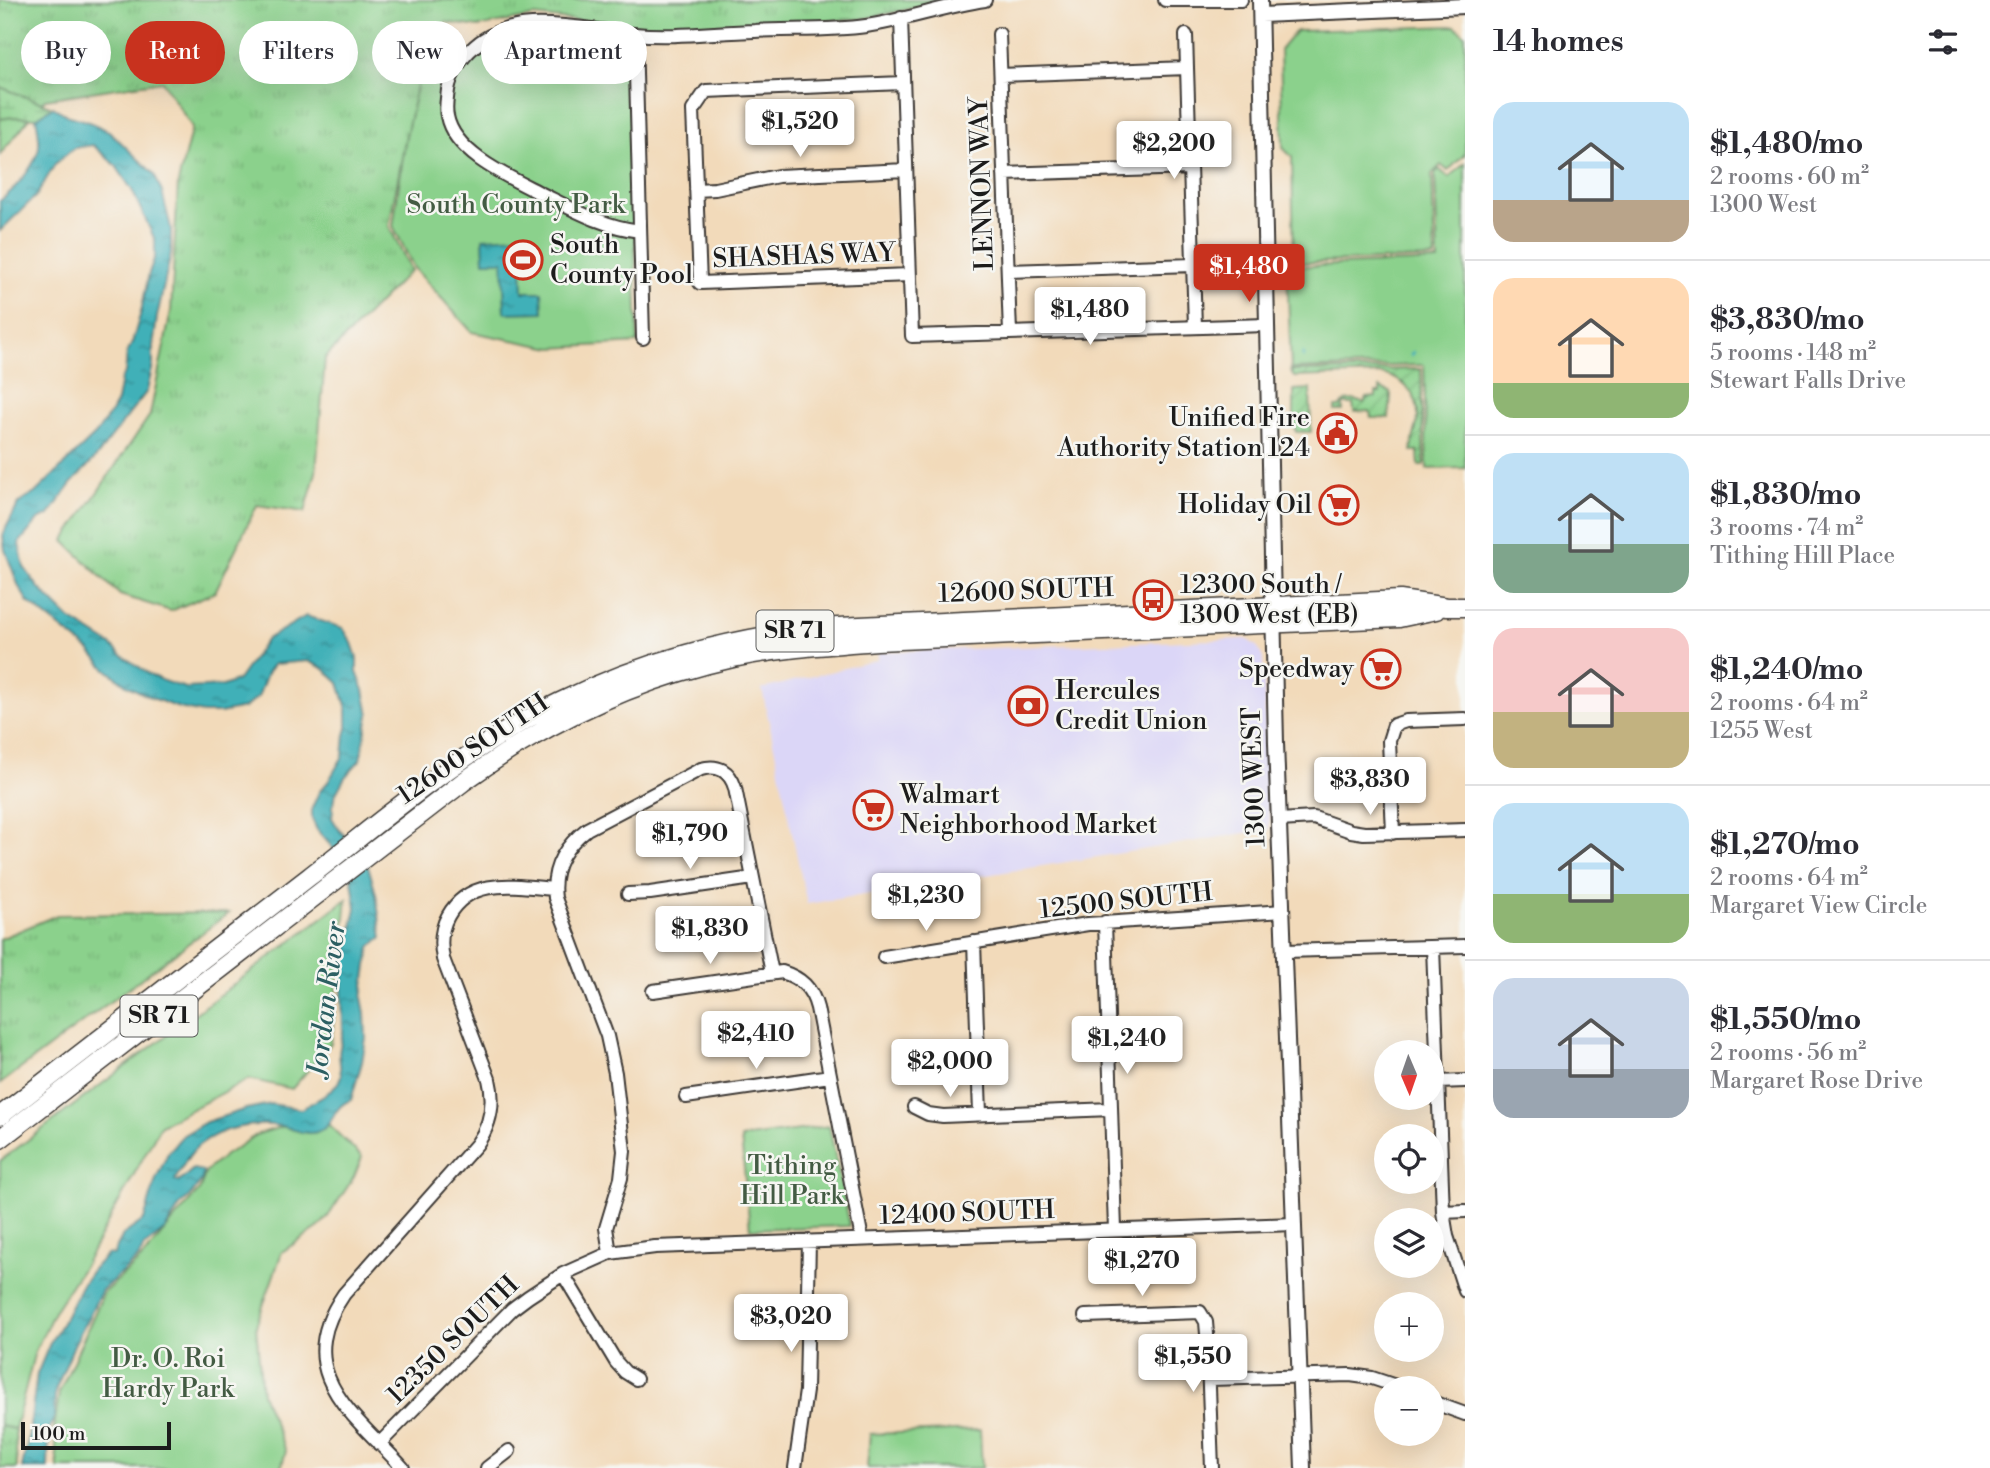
<!DOCTYPE html>
<html lang="en">
<head>
<meta charset="utf-8">
<style>
  body { margin:0; font-family:"Libre Bodoni",serif; background:#f7f7f7; color:#2b2b33; height:100vh; display:flex; flex-direction:column; font-size:26px; white-space:nowrap }
  * { box-sizing:border-box; margin:0 }
  p { font-size:23px; color:#7c7c81 }
  .icon { flex:none; width:38px; height:38px; fill:none; stroke:currentColor; stroke-width:2; stroke-linecap:round; stroke-linejoin:round }
  .map { position:relative; flex:1; overflow:hidden }
  .panel { display:flex; flex-direction:column; background:#fff; width:525px }
  .panel>* { flex:none }
  .hud { position:absolute; left:21px; top:21px; width:665px; height:63px; display:flex; gap:14px }
  .needle { width:46px; rotate:178deg }
  .controls { position:absolute; left:1374px; top:1040px; display:grid; gap:14px }
  .controls a { display:grid; place-items:center; width:70px; height:70px; border-radius:50%; background:#fff; box-shadow:0 7px 28px #0002; font-size:35px }
  .scale { position:absolute; left:21px; bottom:18px; width:150px; box-sizing:border-box; padding-left:7px; border:4px solid #1c1c1c; border-top:0; font-size:19px; line-height:24px; white-space:nowrap; color:#1c1c1c; -webkit-text-stroke:5px #f6f6f2; paint-order:stroke }
  .price { position:absolute; translate:-50% -60px; padding:0 16px; border-radius:7px; background:#fff; color:#222; font-size:23px; line-height:46px; filter:drop-shadow(0 2px 4px #0008) }
  .price::after { content:''; position:absolute; left:50%; top:42px; width:21px; height:16px; margin-left:-10px; background:inherit; clip-path:polygon(0 0,100% 0,50% 100%) }
  .price.current { background:#c8321e; color:#fff }
  ul { padding:0; list-style:none }
  li { display:flex; align-items:center; gap:21px; height:175px; padding:0 28px }
  li+li { border-top:2px solid #e1e1e2 }
  li span { display:grid; place-items:center; flex:none; width:196px; height:140px; border-radius:21px; color:#555 }
  li>.icon { margin-inline-start:auto }
  span .icon { width:84px; height:84px; fill:#fffc; stroke-width:1 }
  li b { font-size:30px }
  h2 { display:flex; justify-content:space-between; align-items:center; height:84px; padding:0 28px; font-size:30px }
  .pill { padding:0 24px; border-radius:32px; background:#fff; box-shadow:0 7px 28px #0002; font-size:24px; line-height:63px }
  .pill.current { background:#c8321e; color:#fff }
  main { display:flex; flex:1; min-height:0 }
  .map>svg:first-child { display:block }
  .built { fill:#dbd6f7 }
  .grass { fill:url(#grass-tufts); stroke:#547654; stroke-width:2 }
  .wetland { fill:url(#wetland-marsh); stroke:#547654; stroke-width:2 }
  .park { fill:#8bd18c; stroke:#547654; stroke-width:2 }
  .garden { fill:url(#garden-furrows); stroke:#547654; stroke-width:2 }
  .water { fill:url(#water-ripples); stroke:#2e666a; stroke-width:2 }
  .lines { fill:none; stroke-linecap:round; stroke-linejoin:round }
  .stream { stroke:#40b0b8; stroke-width:2.5 }
  .minor-casing { stroke:#3c3834; stroke-width:16 }
  .tertiary-casing { stroke:#3c3834; stroke-width:18 }
  .primary-casing { stroke:#3c3834; stroke-width:21 }
  .minor { stroke:#fff; stroke-width:12 }
  .tertiary { stroke:#fff; stroke-width:14 }
  .primary { stroke:#fff; stroke-width:18 }
  .labels { text-anchor:middle; dominant-baseline:central; stroke-width:5; stroke-linejoin:round; paint-order:stroke }
  .shield { fill:#f6f6f2; stroke:#5d5d5c; stroke-width:2 }
  .shield-label { font-size:24px; font-weight:bold; fill:#1c1c1c }
  .street-label { font-size:26px; fill:#1c1c1c; stroke:#f6f6f2 }
  .park-label { font-size:26px; fill:#435b43; stroke:#f6f6f2 }
  .poi-label { font-size:26px; fill:#1c1c1c; stroke:#f6f6f2; text-anchor:start }
  .water-label { font-size:28px; font-style:italic; fill:#2c5f62; stroke:#f6f6f2 }
</style>
</head>
<body>
<main>
<div class="map">
<svg width="1465" height="1468" viewBox="0 0 1465 1468">
  <defs>
    <pattern id="grass-tufts" width="24" height="20" patternUnits="userSpaceOnUse" patternTransform="scale(1.75)"><rect width="24" height="20" fill="#8bd18c"/><path d="M3 7l-1-3M5 7V3M7 7l1-3M15 17l-1-3M17 17v-4M19 17l1-3" fill="none" stroke="#77b378"/></pattern>
    <pattern id="wetland-marsh" width="20" height="14" patternUnits="userSpaceOnUse" patternTransform="scale(1.75)"><rect width="20" height="14" fill="#8bd18c"/><path d="M1 5h8M5 5V1M11 12h8M15 12V8" fill="none" stroke="#77b378"/></pattern>
    <pattern id="garden-furrows" width="10" height="10" patternUnits="userSpaceOnUse" patternTransform="scale(1.75)"><rect width="10" height="10" fill="#8bd18c"/><path d="M-1 1l2-2M0 10L10 0M9 11l2-2" fill="none" stroke="#77b378"/></pattern>
    <pattern id="water-ripples" width="26" height="14" patternUnits="userSpaceOnUse" patternTransform="scale(1.75)"><rect width="26" height="14" fill="#40b0b8"/><path d="M2 4q2-2 4 0t4 0M15 11q2-2 4 0t4 0" fill="none" stroke="#358e95"/></pattern>
  </defs>
  <rect width="100%" height="100%" fill="#f6f6f2"/>
  <filter id="ink" filterUnits="userSpaceOnUse"><feTurbulence type="fractalNoise" baseFrequency=".0143" numOctaves="2"/><feDisplacementMap in="SourceGraphic" scale="14" xChannelSelector="R" yChannelSelector="G"/><feConvolveMatrix kernelMatrix="1 2 1 2 8 2 1 2 1" color-interpolation-filters="sRGB"/></filter>
  <filter id="wash" filterUnits="userSpaceOnUse"><feTurbulence type="fractalNoise" baseFrequency=".00686" numOctaves="4" result="noise"/><feDisplacementMap in="SourceGraphic" scale="28" xChannelSelector="R" yChannelSelector="G"/><feGaussianBlur stdDeviation="1.57" result="paint"/><feColorMatrix in="noise" values="0 0 0 0 0 0 0 0 0 0 0 0 0 0 0 0 0 1.4 0 .05"/><feComposite in="paint" operator="in"/></filter>
  <g filter="url(#wash)">
    <rect width="100%" height="100%" fill="#f2daba"/>
    <path class="built" d="M 1246,639 L 1257,646 L 1263,658 L 1269,829 L 807,904 L 762,689 L 877,660 L 879,652 Z"/>
    <path class="grass" d="M 0,0 L 950,0 L 863,19 L 642,28 L 534,16 L 478,27 L 445,22 L 421,69 L 406,136 L 389,226 L 411,270 L 325,358 L 316,472 L 305,512 L 257,505 L 215,592 L 171,611 L 120,595 L 64,541 L 150,415 L 171,311 L 178,183 L 192,127 L 162,81 L 45,99 L 0,155 Z
      M 229,913 L 0,1084 L 0,939 L 57,915 Z
      M 0,1426 L 15,1429 L 17,1468 L 0,1468 Z"/>
    <path class="wetland" d="M 0,87 L 53,107 L 36,118 L 13,117 L 0,119 Z"/>
    <path class="park" d="M 1455,26 L 1465,35 L 1465,154 L 1448,171 L 1441,165 L 1432,174 L 1435,258 L 1294,263 L 1292,157 L 1283,148 L 1280,50 L 1296,31 Z
      M 528,31 L 629,39 L 638,343 L 552,348 L 472,332 L 414,268 L 393,226 L 406,136 L 421,69 L 434,44 L 455,59 L 485,46 Z
      M 1465,163 L 1465,468 L 1427,469 L 1424,365 L 1291,369 L 1287,267 L 1438,261 L 1435,174 L 1439,169 L 1449,178 Z
      M 347,899 L 331,1043 L 292,1089 L 249,1079 L 161,1125 L 85,1264 L 55,1310 L 35,1351 L 15,1429 L 0,1426 L 0,1161 Z
      M 291,1124 L 306,1130 L 329,1125 L 362,1157 L 354,1177 L 327,1218 L 319,1227 L 282,1252 L 256,1326 L 262,1394 L 286,1451 L 281,1468 L 58,1468 L 54,1429 L 59,1393 L 104,1292 L 141,1259 L 200,1189 L 206,1171 L 224,1156 L 258,1134 Z
      M 829,1126 L 850,1226 L 750,1229 L 741,1138 Z
      M 980,1430 L 982,1468 L 867,1468 L 870,1434 Z"/>
    <path class="garden" d="M 1421,369 L 1424,466 L 1419,466 L 1418,451 L 1412,451 C 1412,437 1417,430 1418,417 C 1419,394 1403,378 1381,374 L 1294,377 L 1290,371 Z
      M 1380,388 L 1390,392 L 1391,395 L 1389,418 L 1371,418 L 1370,411 L 1354,412 L 1353,404 L 1343,404 L 1343,411 L 1335,411 L 1335,407 L 1339,407 L 1345,401 L 1353,400 L 1364,403 L 1366,398 L 1376,397 L 1376,393 L 1380,393 Z
      M 1310,389 L 1311,432 L 1296,432 L 1294,423 L 1294,390 Z"/>
    <path class="water" d="M 53,107 L 69,116 L 87,121 L 109,131 L 154,174 L 162,192 L 171,228 L 171,253 L 157,317 L 153,347 L 153,365 L 147,391 L 97,456 L 71,484 L 49,515 L 38,520 L 19,543 L 24,567 L 39,588 L 70,619 L 111,645 L 120,654 L 149,674 L 166,682 L 186,688 L 223,686 L 238,680 L 267,639 L 306,616 L 343,628 L 352,643 L 357,658 L 357,672 L 364,690 L 369,715 L 360,760 L 345,777 L 334,797 L 332,818 L 340,831 L 354,845 L 369,869 L 376,894 L 382,938 L 370,947 L 362,998 L 365,1013 L 366,1038 L 362,1062 L 351,1100 C 348,1101 344,1103 342,1105 C 333,1112 331,1128 317,1132 C 305,1136 292,1128 281,1126 C 253,1122 222,1127 199,1145 C 188,1154 182,1168 175,1180 L 179,1182 L 193,1169 L 203,1171 L 202,1179 L 192,1194 L 181,1204 L 165,1230 L 145,1246 L 138,1258 L 102,1290 L 74,1345 L 55,1391 L 54,1418 L 49,1429 L 48,1468 L 22,1468 L 28,1441 L 37,1374 L 50,1343 L 67,1314 L 81,1286 L 93,1269 L 107,1254 L 114,1255 L 115,1250 L 123,1235 L 144,1220 L 156,1179 L 168,1153 L 182,1136 L 206,1122 L 246,1109 L 271,1104 L 301,1109 L 324,1096 L 338,1083 L 341,1076 L 339,1053 L 343,1032 L 342,991 L 344,966 L 356,908 L 352,880 L 345,860 L 339,855 L 317,830 L 312,819 L 312,808 L 319,792 L 328,782 L 343,756 L 345,735 L 347,728 L 347,709 L 339,683 L 323,668 L 308,661 L 274,664 L 268,671 L 258,697 L 244,708 L 220,713 L 203,713 L 179,708 L 152,698 L 126,685 L 105,668 L 89,650 L 28,602 L 19,587 L 5,550 L 3,536 L 6,528 L 19,503 L 35,493 L 96,434 L 112,411 L 117,401 L 121,379 L 125,373 L 127,353 L 132,343 L 141,312 L 149,273 L 155,256 L 155,240 L 132,190 L 116,166 L 93,145 L 74,148 L 55,164 L 37,195 L 0,231 L 0,201 C 15,189 31,171 38,152 C 41,142 38,128 36,118 Z
      M 521,236 L 523,292 L 542,292 L 543,312 L 505,313 L 503,261 L 484,261 L 483,238 Z"/>
    <g class="lines">
      <path class="stream" d="M 1303,353 L 1303,357
        M 1411,355 L 1413,352"/>
    </g>
  </g>
  <g filter="url(#ink)">
    <g class="lines">
      <g class="minor-casing">
        <path id="minor" d="M 1165,0 L 1241,0
          M 901,18 L 912,336 L 1267,325
          M 999,34 L 1010,333
          M 635,35 L 643,338
          M 1186,35 L 1195,327
          M 1001,75 L 1187,68
          M 903,83 L 706,91 L 693,110 L 700,283 L 910,275
          M 1004,174 L 1190,168
          M 696,190 L 715,189 L 778,176 L 906,170
          M 640,231 C 604,227 574,210 542,194 C 511,178 454,154 447,116 C 445,108 447,99 448,90 C 451,73 462,57 475,46 C 518,9 583,31 634,34 C 673,38 715,32 755,31 C 790,29 831,31 866,26 C 906,20 944,6 985,0
          M 1008,271 L 1193,265
          M 1279,820 L 1314,818 L 1351,831 L 1364,833 L 1465,830
          M 1393,833 L 1389,741 L 1394,725 L 1406,721 L 1465,719
          M 628,894 L 650,893 L 753,878
          M 1105,922 L 1115,1230
          M 974,942 L 980,1114
          M 1433,947 L 1443,1212 L 1447,1236 L 1465,1291
          M 1285,951 L 1465,946
          M 884,957 L 1088,924 L 1283,911
          M 653,991 L 782,972 C 801,978 812,988 817,1008 L 862,1239
          M 1438,1082 L 1465,1081
          M 686,1097 L 830,1076
          M 914,1107 L 928,1114 L 943,1116 L 1111,1109
          M 1443,1212 L 1465,1211
          M 610,1253 L 606,1228 L 621,1178 L 624,1151 L 615,1073 L 607,1036 L 555,898 C 551,869 565,846 587,829 L 701,769 C 718,764 730,771 735,788 L 772,973
          M 563,1274 L 616,1362 L 625,1372 L 636,1379
          M 1085,1316 L 1200,1312 L 1206,1322 L 1207,1334 L 1212,1468
          M 1209,1379 L 1350,1375 L 1372,1378 L 1402,1388
          M 1432,1402 L 1465,1414
          M 379,1444 L 512,1309 L 528,1297 L 563,1274 L 610,1253 L 655,1247 L 1294,1224
          M 403,1468 C 355,1415 289,1373 344,1294 L 477,1144 C 491,1124 495,1103 489,1079 L 443,959 C 440,944 440,930 448,916 C 470,876 516,886 554,889
          M 487,1468 L 509,1451
          M 795,1468 L 806,1391 L 809,1241"/>
      </g>
      <g class="tertiary-casing">
        <path id="tertiary" d="M 1260,0 L 1276,743 L 1303,1468
          M 1261,15 L 1465,6"/>
      </g>
      <g class="primary-casing">
        <path id="primary" d="M 0,1116 C 103,1036 206,957 309,877 C 389,815 468,746 560,702 C 643,661 727,640 818,628 L 1400,600 L 1447,607 L 1465,607
          M 0,1139 L 463,782 C 483,768 504,753 525,741 C 589,703 661,674 733,658 C 781,648 828,645 877,641 L 1399,618 L 1436,610"/>
      </g>
      <use href="#minor" class="minor"/>
      <use href="#tertiary" class="tertiary"/>
      <use href="#primary" class="primary"/>
    </g>
  </g>
  <defs>
    <g id="stadium-ring" transform="scale(2.0125)"><circle r="9.5" fill="#f6f6f2" stroke="#c8321e" stroke-width="1.5"/><path d="M0-5a6.5 5 0 1 0 0 10a6.5 5 0 1 0 0-10ZM-3.5-1.8h7v3.6h-7Z" fill="#c8321e"/></g>
    <g id="civic-ring" transform="scale(2.0125)"><circle r="9.5" fill="#f6f6f2" stroke="#c8321e" stroke-width="1.5"/><path d="M-.6-6.5H3V-4.5H.6V-3L4-1V1h2V6H-6V1h2V-1L-.6-3ZM-1.2 2.5V6h2.4V2.5Z" fill="#c8321e"/></g>
    <g id="supermarket-ring" transform="scale(2.0125)"><circle r="9.5" fill="#f6f6f2" stroke="#c8321e" stroke-width="1.5"/><path d="M-6-5.5h2.5l.6 2H6L4.5 2H-2.5L-4.4-4H-6ZM-1.5 3.2a1.3 1.3 0 1 0 .1 0ZM3 3.2a1.3 1.3 0 1 0 .1 0Z" fill="#c8321e"/></g>
    <g id="bus-ring" transform="scale(2.0125)"><circle r="9.5" fill="#f6f6f2" stroke="#c8321e" stroke-width="1.5"/><path d="M-5-6H5V4H4V6H2V4H-2V6H-4V4H-5ZM-3.5-4V0h7V-4ZM-3.5 1.2v1.5H-2V1.2ZM2 1.2v1.5H3.5V1.2Z" fill="#c8321e"/></g>
    <g id="bank-ring" transform="scale(2.0125)"><circle r="9.5" fill="#f6f6f2" stroke="#c8321e" stroke-width="1.5"/><path d="M-6-4H6V4H-6ZM0-2.3a2.3 2.3 0 1 0 0 4.6a2.3 2.3 0 1 0 0-4.6Z" fill="#c8321e"/></g>
  </defs>
  <g fill-rule="evenodd">
    <use href="#stadium-ring" x="523" y="260"/>
    <use href="#civic-ring" x="1337" y="433"/>
    <use href="#supermarket-ring" x="1339" y="505"/>
    <use href="#bus-ring" x="1153" y="600"/>
    <use href="#supermarket-ring" x="1381" y="669"/>
    <use href="#bank-ring" x="1028" y="706"/>
    <use href="#supermarket-ring" x="873" y="810"/>
  </g>
  <g class="labels">
    <g class="shield">
      <rect x="756.5" y="610.5" width="77" height="41" rx="5"/>
      <rect x="120.5" y="995.5" width="77" height="41" rx="5"/>
    </g>
    <g class="shield-label">
      <text x="795" y="631">SR 71</text>
      <text x="159" y="1016">SR 71</text>
    </g>
    <g class="street-label">
      <text transform="translate(982 184) rotate(-92)">LENNON WAY</text>
      <text transform="translate(804 256) rotate(-2)">SHASHAS WAY</text>
      <text transform="translate(1026 591) rotate(-2)">12600 SOUTH</text>
      <text transform="translate(473 749) rotate(-34)">12600 SOUTH</text>
      <text transform="translate(1254 777) rotate(-92)">1300 WEST</text>
      <text transform="translate(1126 901) rotate(-6)">12500 SOUTH</text>
      <text transform="translate(967 1213) rotate(-2)">12400 SOUTH</text>
      <text transform="translate(453 1340) rotate(-44)">12350 SOUTH</text>
    </g>
    <g class="park-label">
      <text x="516" y="205">South County Park</text>
      <text x="792" y="1166">Tithing<tspan x="792" dy="30">Hill Park</tspan></text>
      <text x="168" y="1359">Dr. O. Roi<tspan x="168" dy="30">Hardy Park</tspan></text>
    </g>
    <g class="poi-label">
      <text x="550" y="245">South<tspan x="550" dy="30">County Pool</tspan></text>
      <text x="1310" y="418" text-anchor="end">Unified Fire<tspan x="1310" dy="30">Authority Station 124</tspan></text>
      <text x="1312" y="505" text-anchor="end">Holiday Oil</text>
      <text x="1180" y="585">12300 South /<tspan x="1180" dy="30">1300 West (EB)</tspan></text>
      <text x="1354" y="669" text-anchor="end">Speedway</text>
      <text x="1055" y="691">Hercules<tspan x="1055" dy="30">Credit Union</tspan></text>
      <text x="900" y="795">Walmart<tspan x="900" dy="30">Neighborhood Market</tspan></text>
    </g>
    <g class="water-label">
      <text transform="translate(327 999) rotate(-83)">Jordan River</text>
    </g>
  </g>
</svg>
<div class="controls">
<a><svg class="needle" viewBox="-14 -14 28 28"><path d="M0-13l5 13h-10z" fill="#e53935"/><path d="M0 13l5-13h-10z" fill="#7c7c81"/></svg></a>
<a><svg class="icon" aria-label="locate" viewBox="0 0 24 24"><circle cx="12" cy="12" r="6"/><path d="M12 2v4M12 18v4M2 12h4M18 12h4"/></svg></a>
<a><svg class="icon" aria-label="layers" viewBox="0 0 24 24"><path d="M12 4l9 5-9 5-9-5zM3 14l9 5 9-5"/></svg></a>
<a>+</a>
<a>−</a>
</div>
<div class="scale">100 m</div>
<b class="price" style="left:800px;top:159px">$1,520</b>
<b class="price" style="left:1174px;top:181px">$2,200</b>
<b class="price current" style="left:1249px;top:304px">$1,480</b>
<b class="price" style="left:1090px;top:347px">$1,480</b>
<b class="price" style="left:1370px;top:817px">$3,830</b>
<b class="price" style="left:690px;top:871px">$1,790</b>
<b class="price" style="left:926px;top:933px">$1,230</b>
<b class="price" style="left:710px;top:966px">$1,830</b>
<b class="price" style="left:756px;top:1071px">$2,410</b>
<b class="price" style="left:1127px;top:1076px">$1,240</b>
<b class="price" style="left:950px;top:1099px">$2,000</b>
<b class="price" style="left:1142px;top:1298px">$1,270</b>
<b class="price" style="left:791px;top:1354px">$3,020</b>
<b class="price" style="left:1193px;top:1394px">$1,550</b>
<div class="hud">
<a class="pill">Buy</a>
<a class="pill current">Rent</a>
<a class="pill">Filters</a>
<a class="pill">New</a>
<a class="pill">Apartment</a>
</div>
</div>
<section class="panel">
<h2>14 homes<svg class="icon" aria-label="filters" viewBox="0 0 24 24"><path d="M4 7h16M4 17h16"/><circle cx="9" cy="7" r="2"/><circle cx="15" cy="17" r="2"/></svg></h2>
<ul>
<li><span style="background:linear-gradient(#bfe0f5 70%,#b9a48a 0)"><svg class="icon" aria-label="home" viewBox="0 0 24 24"><path d="M3 11l9-7 9 7M6 9v11h12V9"/></svg></span><div><b>$1,480/mo</b><p>2 rooms · 60 m²</p><p>1300 West</p></div></li>
<li><span style="background:linear-gradient(#ffd9b3 75%,#8fb573 0)"><svg class="icon" aria-label="home" viewBox="0 0 24 24"><path d="M3 11l9-7 9 7M6 9v11h12V9"/></svg></span><div><b>$3,830/mo</b><p>5 rooms · 148 m²</p><p>Stewart Falls Drive</p></div></li>
<li><span style="background:linear-gradient(#bfe0f5 65%,#7fa58c 0)"><svg class="icon" aria-label="home" viewBox="0 0 24 24"><path d="M3 11l9-7 9 7M6 9v11h12V9"/></svg></span><div><b>$1,830/mo</b><p>3 rooms · 74 m²</p><p>Tithing Hill Place</p></div></li>
<li><span style="background:linear-gradient(#f6c9c9 60%,#c2b280 0)"><svg class="icon" aria-label="home" viewBox="0 0 24 24"><path d="M3 11l9-7 9 7M6 9v11h12V9"/></svg></span><div><b>$1,240/mo</b><p>2 rooms · 64 m²</p><p>1255 West</p></div></li>
<li><span style="background:linear-gradient(#bfe0f5 65%,#8fb573 0)"><svg class="icon" aria-label="home" viewBox="0 0 24 24"><path d="M3 11l9-7 9 7M6 9v11h12V9"/></svg></span><div><b>$1,270/mo</b><p>2 rooms · 64 m²</p><p>Margaret View Circle</p></div></li>
<li><span style="background:linear-gradient(#c9d6e8 65%,#9aa5b1 0)"><svg class="icon" aria-label="home" viewBox="0 0 24 24"><path d="M3 11l9-7 9 7M6 9v11h12V9"/></svg></span><div><b>$1,550/mo</b><p>2 rooms · 56 m²</p><p>Margaret Rose Drive</p></div></li>
</ul>
</section>
</main>
</body>
</html>
